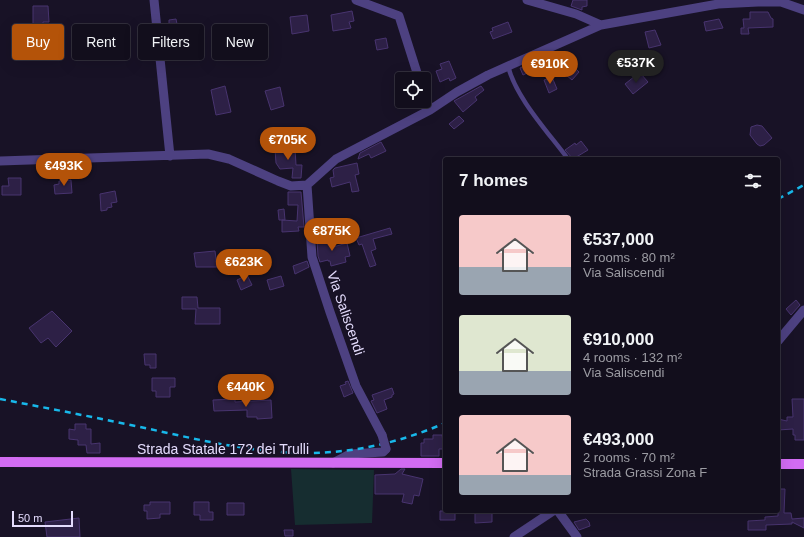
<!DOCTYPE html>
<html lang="en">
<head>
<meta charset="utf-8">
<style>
  body { margin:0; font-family:Helvetica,sans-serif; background:#1b1725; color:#f1f3f6; height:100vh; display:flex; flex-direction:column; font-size:15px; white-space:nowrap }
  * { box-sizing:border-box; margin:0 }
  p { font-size:13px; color:#9c9ca3 }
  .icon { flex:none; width:22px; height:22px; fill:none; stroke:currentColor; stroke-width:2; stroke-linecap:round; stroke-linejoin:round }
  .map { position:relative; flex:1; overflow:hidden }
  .drawer { position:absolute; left:443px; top:157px; width:337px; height:356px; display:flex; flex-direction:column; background:#120e1c; border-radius:4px; box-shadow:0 4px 16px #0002,0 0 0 1px #312e3b }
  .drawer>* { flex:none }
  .hud { position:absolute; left:12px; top:24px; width:371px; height:36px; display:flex; gap:8px }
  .tools { position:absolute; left:395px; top:72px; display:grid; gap:8px }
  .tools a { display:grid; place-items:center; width:36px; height:36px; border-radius:4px; background:#120e1c; box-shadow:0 4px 16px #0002,0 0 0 1px #312e3b; font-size:20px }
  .scale { position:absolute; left:12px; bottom:10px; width:61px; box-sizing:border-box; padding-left:4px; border:2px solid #e3dbfc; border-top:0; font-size:11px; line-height:14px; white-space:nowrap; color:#e3dbfc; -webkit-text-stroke:3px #181226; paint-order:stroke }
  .price { position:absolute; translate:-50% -34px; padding:0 9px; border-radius:14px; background:#b45309; color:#fff; font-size:13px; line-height:26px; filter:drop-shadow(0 1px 2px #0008) }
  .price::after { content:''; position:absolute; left:50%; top:24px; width:12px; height:9px; margin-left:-6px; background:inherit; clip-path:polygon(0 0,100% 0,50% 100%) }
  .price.active { background:#222; color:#fff }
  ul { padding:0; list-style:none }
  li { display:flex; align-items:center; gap:12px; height:100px; padding:0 16px }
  li span { display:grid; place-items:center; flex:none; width:112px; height:80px; border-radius:4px; color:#555 }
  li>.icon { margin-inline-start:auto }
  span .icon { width:48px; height:48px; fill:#fffc; stroke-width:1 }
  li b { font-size:17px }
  h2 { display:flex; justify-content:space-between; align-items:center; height:48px; padding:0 16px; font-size:17px }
  .pill { padding:0 14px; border-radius:4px; background:#120e1c; box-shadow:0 4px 16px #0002,0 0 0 1px #312e3b; font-size:14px; line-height:36px }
  .pill.active { background:#b45309; color:#fff }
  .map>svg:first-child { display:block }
  .green { fill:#162d30 }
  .building { fill:#2d2046; stroke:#48346f }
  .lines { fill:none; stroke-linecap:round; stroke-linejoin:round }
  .service { stroke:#4d4181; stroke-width:4.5 }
  .minor { stroke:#4d4181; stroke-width:9 }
  .primary { stroke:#d26cf2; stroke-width:10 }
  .rail { stroke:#18b8ea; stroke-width:2.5; stroke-dasharray:6 5; stroke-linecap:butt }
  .minor-bridge { stroke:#4d4181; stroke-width:9 }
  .labels { text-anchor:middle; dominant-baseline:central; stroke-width:3; stroke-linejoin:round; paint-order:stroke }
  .street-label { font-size:14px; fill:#e3dbfc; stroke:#181226 }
</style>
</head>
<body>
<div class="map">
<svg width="804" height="537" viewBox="0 0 804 537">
  <rect width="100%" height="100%" fill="#181226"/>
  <path class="green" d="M 291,469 L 374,470 L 372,523 L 295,525 Z"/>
  <path class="building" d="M 573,0 L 587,0 L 587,6 L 582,7 L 582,10 L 571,6 Z
    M 33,6 L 48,6 L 49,22 L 43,22 L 43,25 L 33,25 Z
    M 352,11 L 354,21 L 349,22 L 351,28 L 333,31 L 331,15 Z
    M 750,12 L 768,12 L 771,18 L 773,19 L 773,27 L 748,28 L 749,34 L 741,34 L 741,28 L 744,28 L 743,19 L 750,19 Z
    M 307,15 L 309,31 L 292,34 L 290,17 Z
    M 176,19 L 178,29 L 196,27 L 196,25 L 203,25 L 204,34 L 193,35 L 194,37 L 174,39 L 173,35 L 164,36 L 163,26 L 169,26 L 169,20 Z
    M 719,19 L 723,28 L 706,31 L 704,22 Z
    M 508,22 L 512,32 L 493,39 L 490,32 L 493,31 L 492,28 Z
    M 655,30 L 661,45 L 649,48 L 645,32 Z
    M 22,36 L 32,36 L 32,47 L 22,46 Z
    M 386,38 L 388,48 L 377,50 L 375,40 Z
    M 543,57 L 546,64 L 523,75 L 520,68 Z
    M 449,61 L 456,78 L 450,81 L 449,78 L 440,82 L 436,71 L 442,69 L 440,64 Z
    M 573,66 L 579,72 L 572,80 L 566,75 Z
    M 641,74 L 648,82 L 633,94 L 625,84 L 635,76 L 637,77 Z
    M 552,77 L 557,89 L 549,93 L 544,80 Z
    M 225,86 L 231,112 L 216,115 L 211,90 Z
    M 481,86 L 484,90 L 475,97 L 477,100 L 463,112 L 454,101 Z
    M 280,87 L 284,106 L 271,110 L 265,91 Z
    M 459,116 L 464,121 L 454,129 L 449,124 Z
    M 757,125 L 762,126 L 772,138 L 764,145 L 760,146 L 757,144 L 750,135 L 751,127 Z
    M 581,141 L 588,150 L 573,159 L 565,150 L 575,143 L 576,145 Z
    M 381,142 L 386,151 L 371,158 L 369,154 L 358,159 L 360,153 Z
    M 279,143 L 283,150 L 295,148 L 296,165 L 302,165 L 301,178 L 292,178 L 293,168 L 280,169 L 276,163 L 275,149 Z
    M 357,163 L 359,174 L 355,175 L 359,191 L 352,192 L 350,182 L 332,187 L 330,178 L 334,177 L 333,170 L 335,168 Z
    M 8,178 L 21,178 L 21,195 L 2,195 L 2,186 L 9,186 Z
    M 71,180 L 72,193 L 55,194 L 54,185 L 59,184 L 59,181 Z
    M 115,191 L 117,202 L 111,203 L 112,207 L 107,208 L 107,210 L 101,211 L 100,194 Z
    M 288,192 L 301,192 L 304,227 L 298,227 L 299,231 L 282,232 L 282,220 L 297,221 L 298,205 L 288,205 Z
    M 284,209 L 285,220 L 279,220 L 278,210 Z
    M 390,228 L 392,234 L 373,239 L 376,249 L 371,251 L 376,265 L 370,267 L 362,244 L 359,245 L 356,238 Z
    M 322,238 L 323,240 L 331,238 L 333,247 L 347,243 L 350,256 L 345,257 L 346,262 L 331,266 L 330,261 L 328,261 L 328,260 L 320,262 L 318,256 L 317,240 Z
    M 215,251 L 217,267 L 196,267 L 194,253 Z
    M 307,261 L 309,267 L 295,274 L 293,266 Z
    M 247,275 L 252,285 L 241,290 L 237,280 Z
    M 281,276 L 284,286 L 270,290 L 267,280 Z
    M 182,297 L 197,297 L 198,308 L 220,308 L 220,324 L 195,324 L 196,309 L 182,309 Z
    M 796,300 L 800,305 L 791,315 L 786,309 Z
    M 52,311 L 72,331 L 56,347 L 48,338 L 41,343 L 29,328 Z
    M 144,354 L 156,354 L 156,368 L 150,368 L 150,365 L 145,365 Z
    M 152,378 L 175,378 L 175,387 L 170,387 L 170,397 L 156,397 L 156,391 L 152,391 Z
    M 348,381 L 353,393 L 344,397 L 340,386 L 346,384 L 345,382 Z
    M 392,388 L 394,394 L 392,395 L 392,397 L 384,400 L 387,409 L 377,413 L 371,401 L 374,400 L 372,395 Z
    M 235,399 L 235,402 L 271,400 L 272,418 L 257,419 L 257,417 L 247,417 L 247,410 L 214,411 L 213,400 Z
    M 792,399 L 804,399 L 804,440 L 795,440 L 795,435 L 793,435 L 793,429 L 778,430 L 778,419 L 787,421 L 787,417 L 793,417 Z
    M 75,424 L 86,424 L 86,429 L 91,429 L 91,444 L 100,443 L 100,453 L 87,453 L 86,445 L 78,445 L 78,440 L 69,439 L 69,429 L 75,430 Z
    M 433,435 L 442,435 L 444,449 L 439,449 L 439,456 L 421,456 L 421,443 L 424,443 L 424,439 L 433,439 Z
    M 401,469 L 405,469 L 402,474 L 423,479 L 419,496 L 414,495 L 412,504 L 402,502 L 404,494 L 375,494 L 375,475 L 395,474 Z
    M 778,489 L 785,489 L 784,513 L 791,513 L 792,519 L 804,518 L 804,528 L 792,522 L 792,524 L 766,525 L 766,530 L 748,530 L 748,521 L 765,520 L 765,517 L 778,516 Z
    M 150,502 L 170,502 L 170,514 L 160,514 L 160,518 L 147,519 L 147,511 L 144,511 L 144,505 L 150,505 Z
    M 194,502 L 209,502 L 209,512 L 213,512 L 213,520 L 200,520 L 200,515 L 194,515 Z
    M 227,503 L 244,503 L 244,515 L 227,515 Z
    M 440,511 L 454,511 L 455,513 L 455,520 L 440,520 Z
    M 475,511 L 492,511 L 492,522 L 475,523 Z
    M 79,518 L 80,537 L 47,537 L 45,522 Z
    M 586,519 L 589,522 L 590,526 L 579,530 L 574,522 Z
    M 284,530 L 293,530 L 293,536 L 285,536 Z"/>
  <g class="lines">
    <path class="service" d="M 508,66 C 516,98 548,132 568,159"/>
    <path class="minor" d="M 154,0 L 170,156
      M 356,0 L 399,16 L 419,79
      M 527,0 L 576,14 L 601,25
      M 424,93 L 430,110
      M 0,161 L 208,154 L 229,159 L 278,181 L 291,186 L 307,185
      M 307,185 L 336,159 L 430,110 L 457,92 L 488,75 L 601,25 L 718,4 L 758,2 L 781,2 L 804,10
      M 307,185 L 312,257 L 330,312 L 356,386 L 382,435
      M 778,341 L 804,310
      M 333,463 L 350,454 L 383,452 L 386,449
      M 558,511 L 577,537
      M 514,537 L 553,511"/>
    <path class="primary" d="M 0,462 L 445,463
      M 778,464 L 804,464"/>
    <path class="rail" d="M 778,199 L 804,185
      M 0,399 C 47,408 93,417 140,427 C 183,436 226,447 270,451 C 330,458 390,447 445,423"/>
    <path class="minor-bridge" d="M 382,435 L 386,449"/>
  </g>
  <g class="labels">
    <g class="street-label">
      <text transform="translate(346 313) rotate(71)">Via Saliscendi</text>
      <text x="223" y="449">Strada Statale 172 dei Trulli</text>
    </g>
  </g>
</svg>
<div class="tools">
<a><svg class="icon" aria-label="locate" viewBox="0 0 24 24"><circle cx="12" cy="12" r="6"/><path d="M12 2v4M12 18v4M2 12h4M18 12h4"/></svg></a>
</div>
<div class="scale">50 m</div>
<b class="price active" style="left:636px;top:84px">€537K</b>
<b class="price" style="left:550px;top:85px">€910K</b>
<b class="price" style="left:288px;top:161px">€705K</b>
<b class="price" style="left:64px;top:187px">€493K</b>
<b class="price" style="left:332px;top:252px">€875K</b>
<b class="price" style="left:244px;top:283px">€623K</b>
<b class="price" style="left:246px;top:408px">€440K</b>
<div class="hud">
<a class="pill active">Buy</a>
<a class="pill">Rent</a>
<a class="pill">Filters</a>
<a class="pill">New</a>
</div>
<section class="drawer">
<h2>7 homes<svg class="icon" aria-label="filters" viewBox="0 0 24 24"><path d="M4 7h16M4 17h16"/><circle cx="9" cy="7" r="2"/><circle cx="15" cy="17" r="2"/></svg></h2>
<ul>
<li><span style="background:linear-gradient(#f6c9c9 65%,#9aa5b1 0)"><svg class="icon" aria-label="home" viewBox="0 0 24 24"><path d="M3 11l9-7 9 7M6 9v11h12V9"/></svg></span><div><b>€537,000</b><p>2 rooms · 80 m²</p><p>Via Saliscendi</p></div></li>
<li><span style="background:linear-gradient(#dfe7d0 70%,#9aa5b1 0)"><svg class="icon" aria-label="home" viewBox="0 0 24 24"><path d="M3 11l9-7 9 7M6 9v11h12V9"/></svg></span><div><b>€910,000</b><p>4 rooms · 132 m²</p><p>Via Saliscendi</p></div></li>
<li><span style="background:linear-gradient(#f6c9c9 75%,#9aa5b1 0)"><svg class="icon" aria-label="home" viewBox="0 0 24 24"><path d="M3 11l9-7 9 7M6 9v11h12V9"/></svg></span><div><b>€493,000</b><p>2 rooms · 70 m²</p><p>Strada Grassi Zona F</p></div></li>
</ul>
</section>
</div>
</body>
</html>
